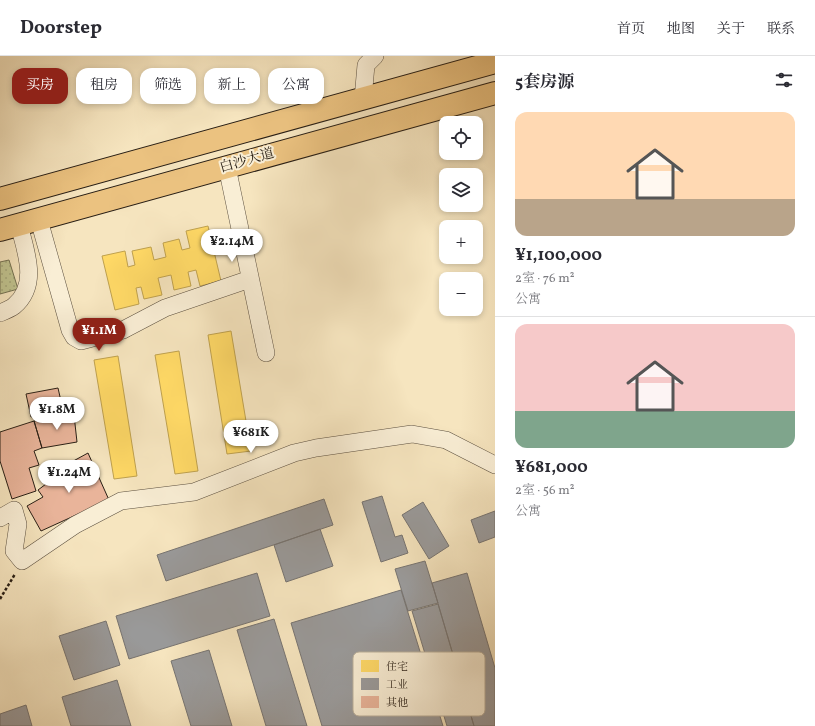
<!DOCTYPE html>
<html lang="zh">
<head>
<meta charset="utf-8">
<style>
  body { margin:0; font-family:Vollkorn,"Noto Serif SC",serif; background:#f7f7f7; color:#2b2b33; height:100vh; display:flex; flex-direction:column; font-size:15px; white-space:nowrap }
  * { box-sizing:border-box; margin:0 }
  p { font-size:13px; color:#7c7c81 }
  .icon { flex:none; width:22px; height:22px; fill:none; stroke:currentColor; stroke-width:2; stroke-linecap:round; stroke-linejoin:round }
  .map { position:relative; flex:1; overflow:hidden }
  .sheet { display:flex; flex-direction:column; background:#fff; width:320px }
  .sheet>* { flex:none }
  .banner { position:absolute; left:12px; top:12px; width:380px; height:36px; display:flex; gap:8px }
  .buttons { position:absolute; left:439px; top:60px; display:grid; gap:8px }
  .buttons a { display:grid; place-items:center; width:44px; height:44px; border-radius:8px; background:#fff; box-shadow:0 2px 6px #0003; font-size:20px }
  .price { position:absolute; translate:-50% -34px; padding:0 9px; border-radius:14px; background:#fff; color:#222; font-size:13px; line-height:26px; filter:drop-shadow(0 1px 2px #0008) }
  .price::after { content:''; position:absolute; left:50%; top:24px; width:12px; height:9px; margin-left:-6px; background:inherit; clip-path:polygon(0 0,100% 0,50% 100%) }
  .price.on { background:#8f2418; color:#fff }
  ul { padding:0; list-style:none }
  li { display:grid; align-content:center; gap:8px; height:212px; padding:0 20px }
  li+li { border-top:1px solid #e1e1e2 }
  li span { display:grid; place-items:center; height:124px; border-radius:12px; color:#555 }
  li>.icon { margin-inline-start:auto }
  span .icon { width:72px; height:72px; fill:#fffc; stroke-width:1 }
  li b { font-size:17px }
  h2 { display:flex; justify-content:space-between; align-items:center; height:48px; padding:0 20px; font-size:17px }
  .chip { padding:0 14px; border-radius:12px; background:#fff; box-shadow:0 2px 6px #0003; font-size:14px; line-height:36px }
  .chip.on { background:#8f2418; color:#fff }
  header { display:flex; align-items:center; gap:24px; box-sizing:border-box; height:56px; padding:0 20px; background:#fff; border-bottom:1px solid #e1e1e2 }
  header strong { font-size:19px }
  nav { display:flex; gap:22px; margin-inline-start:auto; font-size:14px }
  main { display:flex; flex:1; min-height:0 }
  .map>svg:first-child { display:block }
  .grass { fill:url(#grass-dots); stroke:#747152 }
  .homes { fill:#ffd966; stroke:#bfa14e }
  .industry { fill:#999; stroke:#777471 }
  .building { fill:#e9b49a; stroke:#291f15 }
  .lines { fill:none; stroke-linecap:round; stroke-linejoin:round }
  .minor-casing { stroke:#5c5040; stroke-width:18 }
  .major-casing { stroke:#291f15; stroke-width:24 }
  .path { stroke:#291f15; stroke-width:2.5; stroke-dasharray:3 2; stroke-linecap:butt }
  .minor { stroke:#f9eed5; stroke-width:17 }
  .major { stroke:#ebc280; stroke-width:22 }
  .labels { text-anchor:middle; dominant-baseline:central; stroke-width:4; stroke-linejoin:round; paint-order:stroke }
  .street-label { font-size:14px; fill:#291f15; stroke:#f9eed5 }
  .key { fill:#f9eed5; stroke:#bbb09b; stroke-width:1 }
  .key-label { font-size:11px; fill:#291f15 }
</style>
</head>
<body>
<header>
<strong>Doorstep</strong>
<nav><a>首页</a><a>地图</a><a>关于</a><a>联系</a></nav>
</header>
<main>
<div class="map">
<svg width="495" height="670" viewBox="0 0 495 670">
  <defs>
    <pattern id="grass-dots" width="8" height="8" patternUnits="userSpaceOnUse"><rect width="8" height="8" fill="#c0c38f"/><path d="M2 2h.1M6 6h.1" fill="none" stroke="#a5a77a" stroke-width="1.8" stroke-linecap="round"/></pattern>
  </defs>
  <rect width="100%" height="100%" fill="#f6e5bf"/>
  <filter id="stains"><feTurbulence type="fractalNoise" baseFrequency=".005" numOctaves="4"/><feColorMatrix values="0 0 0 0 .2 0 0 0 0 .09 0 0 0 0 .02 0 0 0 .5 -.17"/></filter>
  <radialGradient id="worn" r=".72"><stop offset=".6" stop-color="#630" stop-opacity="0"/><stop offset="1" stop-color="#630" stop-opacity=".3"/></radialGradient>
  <path class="grass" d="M 9,204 L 18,233 L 0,238 L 0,206 Z"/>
  <path class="homes" d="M 208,170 L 221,225 L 200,230 L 196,214 L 188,216 L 191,230 L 174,234 L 171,219 L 158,222 L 162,239 L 144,243 L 141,231 L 136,232 L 139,248 L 115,254 L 102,200 L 125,195 L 128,211 L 135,209 L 132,195 L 151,191 L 154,204 L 166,201 L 163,187 L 179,183 L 182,194 L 190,192 L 186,175 Z
    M 231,275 L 251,395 L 227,398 L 208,279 Z
    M 179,295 L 198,415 L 175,418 L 155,299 Z
    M 118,300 L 137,420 L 114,423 L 94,304 Z"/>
  <path class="industry" d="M 382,440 L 395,481 L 402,479 L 408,497 L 381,506 L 362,446 Z
    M 324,443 L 333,469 L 166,525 L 157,499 Z
    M 423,446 L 449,490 L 429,503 L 402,459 Z
    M 495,455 L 495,481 L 479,487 L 471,464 Z
    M 320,473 L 333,510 L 286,526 L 274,489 Z
    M 425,505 L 438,547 L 408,555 L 395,513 Z
    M 257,517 L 270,560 L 129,603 L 116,560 Z
    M 467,517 L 495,612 L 495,670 L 474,670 L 432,527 Z
    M 401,534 L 443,670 L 322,670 L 291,567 Z
    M 438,548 L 474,670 L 447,670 L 412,555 Z
    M 274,563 L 307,670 L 266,670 L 237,574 Z
    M 106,565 L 120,609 L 74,624 L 59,580 Z
    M 209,594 L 232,670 L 191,670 L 171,605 Z
    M 117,624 L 131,670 L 71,670 L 62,641 Z
    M 26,649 L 32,670 L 0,670 L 0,658 Z"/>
  <path class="building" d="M 58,332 L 63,354 L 31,361 L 26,338 Z
    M 74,359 L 77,386 L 42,392 L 34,365 Z
    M 34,365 L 42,392 L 34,395 L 39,409 L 29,412 L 36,435 L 12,443 L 0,405 L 0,376 Z
    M 88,397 L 109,444 L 41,475 L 27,450 L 43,441 L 38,434 L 58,419 L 55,415 Z"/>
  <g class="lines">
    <g class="minor-casing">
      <path id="minor" d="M 363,43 L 366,9 L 375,0
        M 227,111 L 266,297
        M 39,164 L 70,274 L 74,281 L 81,285 L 123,274 L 165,252 L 250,223
        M 0,257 C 5,255 10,253 14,250 C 39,229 26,196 19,169
        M 0,462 L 14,454 L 18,468 L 14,495 L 22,505 L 75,469 L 121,445 L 194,436 L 294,397 L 316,392 L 412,378 L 446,384 L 495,409"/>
    </g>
    <g class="major-casing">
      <path id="major" d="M 0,143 L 495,6
        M 0,174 L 495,37"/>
    </g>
    <path class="path" d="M 0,543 L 15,518"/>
    <use href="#minor" class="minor"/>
    <use href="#major" class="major"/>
  </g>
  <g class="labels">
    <g class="street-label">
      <text transform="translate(247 105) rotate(-16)">白沙大道</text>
    </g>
  </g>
  <rect x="353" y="596" width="132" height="64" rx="6" class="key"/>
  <rect x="361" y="604" width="18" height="12" fill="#ffd966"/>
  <rect x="361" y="622" width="18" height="12" fill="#999"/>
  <rect x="361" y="640" width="18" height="12" fill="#e9b49a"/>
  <g class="key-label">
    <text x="386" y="614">住宅</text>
    <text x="386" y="632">工业</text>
    <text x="386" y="650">其他</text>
  </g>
  <rect width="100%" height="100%" filter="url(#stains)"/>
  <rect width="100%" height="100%" fill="url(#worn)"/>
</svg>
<div class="buttons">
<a><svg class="icon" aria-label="locate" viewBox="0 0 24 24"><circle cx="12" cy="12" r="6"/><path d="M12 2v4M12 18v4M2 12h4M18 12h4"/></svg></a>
<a><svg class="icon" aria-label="layers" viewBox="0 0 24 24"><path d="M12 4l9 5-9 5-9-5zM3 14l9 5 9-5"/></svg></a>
<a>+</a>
<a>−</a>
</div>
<b class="price" style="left:232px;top:207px">¥2.14M</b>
<b class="price on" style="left:99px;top:296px">¥1.1M</b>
<b class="price" style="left:57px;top:375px">¥1.8M</b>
<b class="price" style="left:251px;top:398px">¥681K</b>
<b class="price" style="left:69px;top:438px">¥1.24M</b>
<div class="banner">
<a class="chip on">买房</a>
<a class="chip">租房</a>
<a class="chip">筛选</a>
<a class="chip">新上</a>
<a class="chip">公寓</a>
</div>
</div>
<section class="sheet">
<h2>5套房源<svg class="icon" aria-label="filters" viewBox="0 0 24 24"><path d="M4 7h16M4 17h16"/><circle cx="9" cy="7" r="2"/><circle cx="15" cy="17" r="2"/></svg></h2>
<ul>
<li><span style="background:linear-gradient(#ffd9b3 70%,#b9a48a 0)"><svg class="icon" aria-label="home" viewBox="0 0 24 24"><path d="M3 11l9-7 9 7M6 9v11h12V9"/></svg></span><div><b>¥1,100,000</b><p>2室 · 76 m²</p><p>公寓</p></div></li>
<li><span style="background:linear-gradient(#f6c9c9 70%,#7fa58c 0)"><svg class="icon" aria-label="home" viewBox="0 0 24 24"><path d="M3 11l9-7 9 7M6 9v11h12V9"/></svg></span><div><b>¥681,000</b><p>2室 · 56 m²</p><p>公寓</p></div></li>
</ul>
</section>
</main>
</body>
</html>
